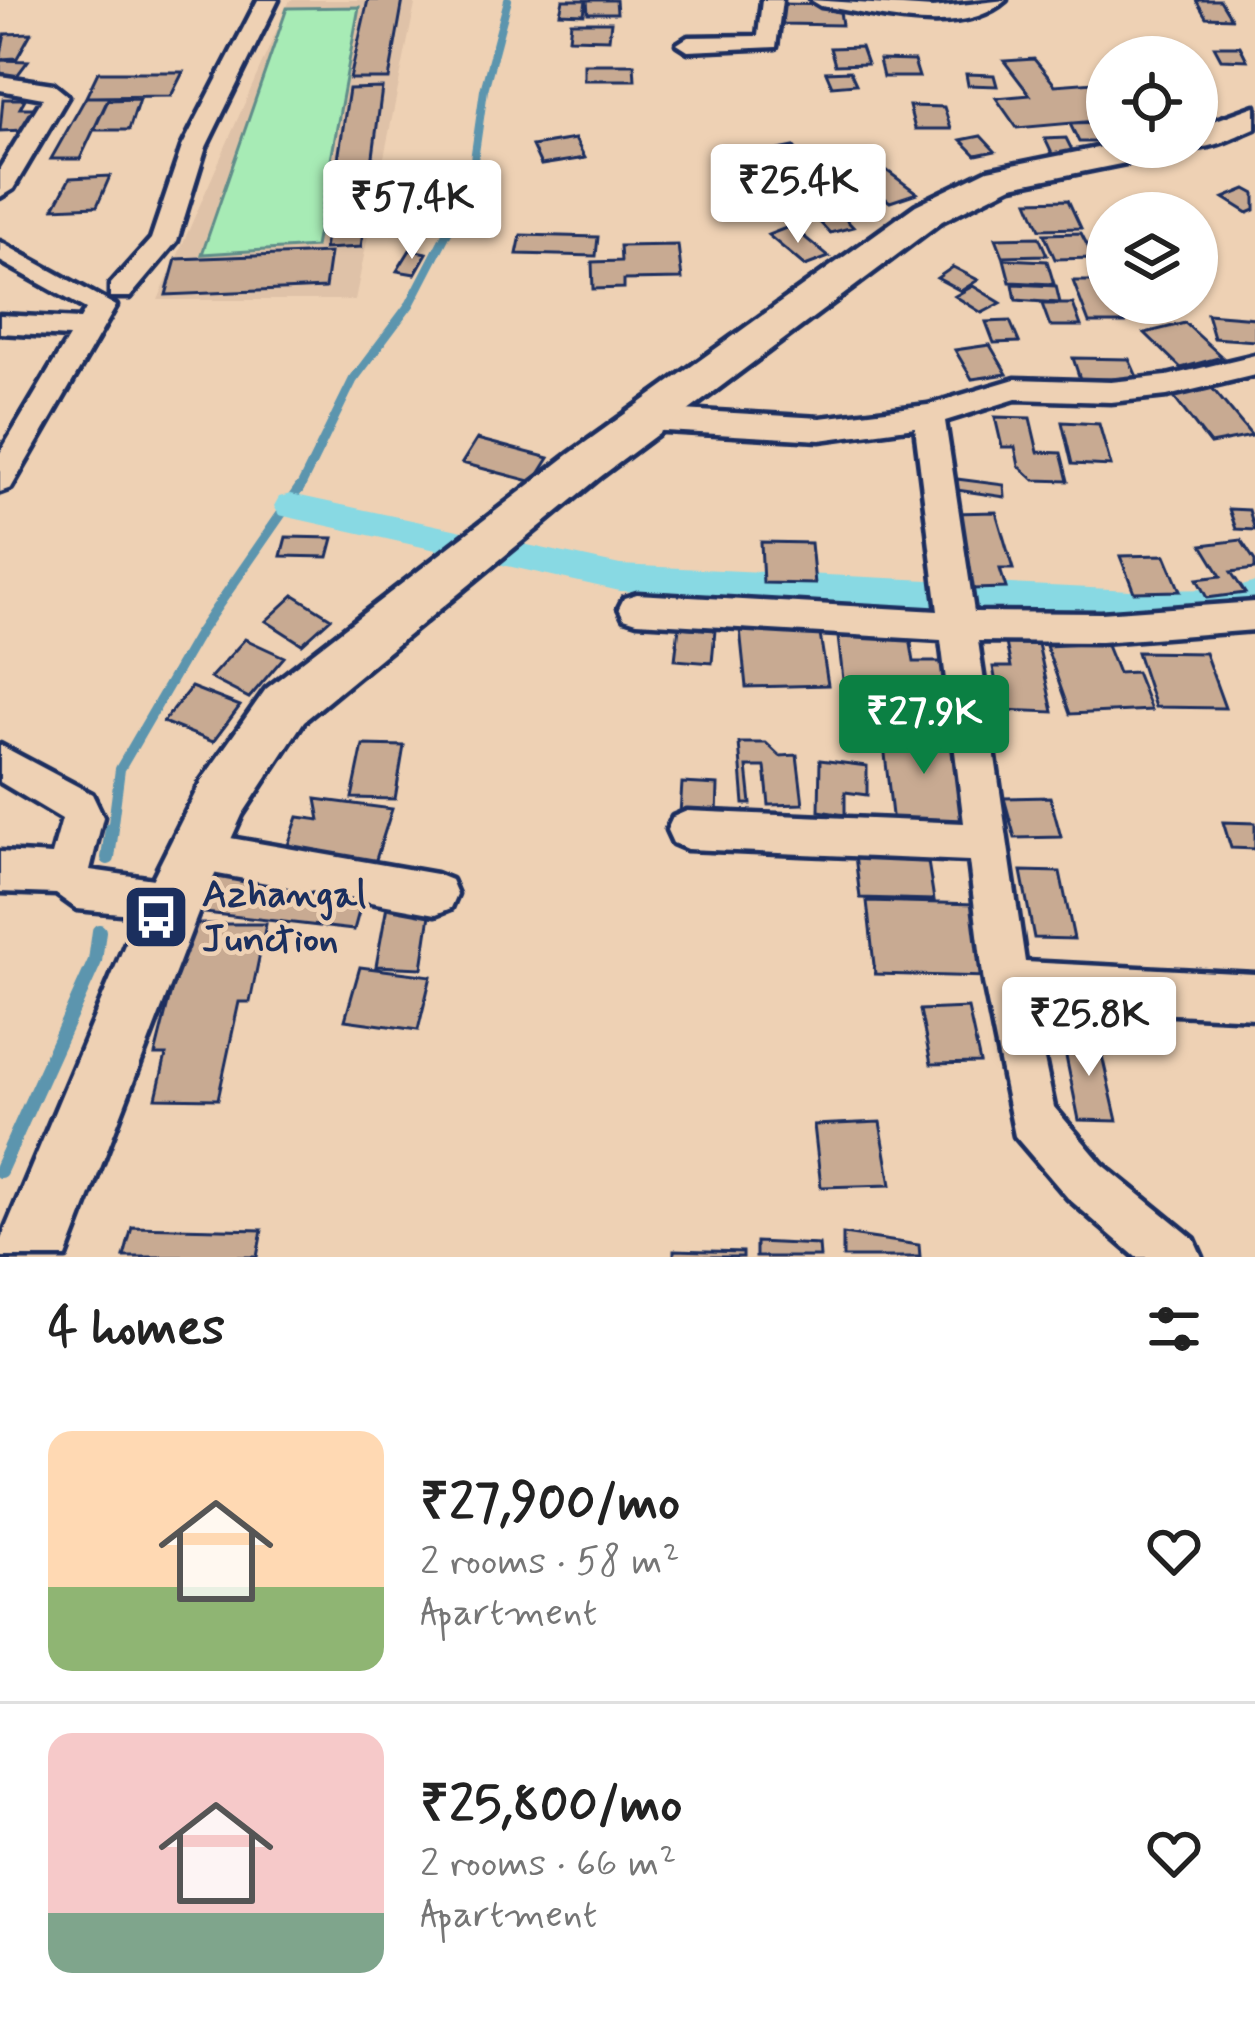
<!DOCTYPE html>
<html lang="en">
<head>
<meta charset="utf-8">
<style>
  body { margin:0; font-family:Mynerve,sans-serif; background:#f2f2f2; color:#222; height:100vh; display:flex; flex-direction:column; font-size:45px; white-space:nowrap }
  * { box-sizing:border-box; margin:0 }
  p { font-size:39px; color:#767676 }
  .icon { flex:none; width:66px; height:66px; fill:none; stroke:currentColor; stroke-width:2; stroke-linecap:round; stroke-linejoin:round }
  .map { position:relative; height:1257px; overflow:hidden }
  .side { display:flex; flex-direction:column; background:#fff; flex:1 }
  .side>* { flex:none }
  .buttons { position:absolute; left:1086px; top:36px; display:grid; gap:24px }
  .buttons a { display:grid; place-items:center; width:132px; height:132px; border-radius:50%; background:#fff; box-shadow:0 3px 9px #0004; font-size:60px }
  .price { position:absolute; translate:-50% -102px; padding:0 27px; border-radius:12px; background:#fff; color:#222; font-size:39px; line-height:78px; filter:drop-shadow(0 3px 6px #0008) }
  .price::after { content:''; position:absolute; left:50%; top:72px; width:36px; height:27px; margin-left:-18px; background:inherit; clip-path:polygon(0 0,100% 0,50% 100%) }
  .price.on { background:#0b8043; color:#fff }
  ul { padding:0; list-style:none }
  li { display:flex; align-items:center; gap:36px; height:300px; padding:0 48px }
  li+li { border-top:3px solid #e0e0e0 }
  li span { display:grid; place-items:center; flex:none; width:336px; height:240px; border-radius:24px; color:#555 }
  li>.icon { margin-inline-start:auto }
  span .icon { width:144px; height:144px; fill:#fffc; stroke-width:1 }
  li b { font-size:51px }
  h2 { display:flex; justify-content:space-between; align-items:center; height:144px; padding:0 48px; font-size:51px }
  .map>svg:first-child { display:block }
  .built { fill:#dfc2a8 }
  .green { fill:#a7ebb5; stroke:#618d8a; stroke-width:3 }
  .lines { fill:none; stroke-linecap:round; stroke-linejoin:round }
  .stream-far3 { stroke:#5c95ae; stroke-width:8 }
  .stream-far2 { stroke:#5c95ae; stroke-width:9 }
  .stream-far1 { stroke:#5c95ae; stroke-width:10 }
  .stream { stroke:#5c95ae; stroke-width:14 }
  .canal { fill:#88d9e3; fill-rule:evenodd }
  .building { fill:#c8aa92; stroke:#1b2f5e; stroke-width:3 }
  .street-casing { stroke:#1b2f5e; stroke-width:9 }
  .secondary-casing { stroke:#1b2f5e; stroke-width:9 }
  .street { fill:#eed1b4; fill-rule:evenodd }
  .secondary { fill:#eed1b4; fill-rule:evenodd }
  .labels { text-anchor:middle; dominant-baseline:central; stroke-width:9; stroke-linejoin:round; paint-order:stroke }
  .poi-label { font-size:39px; font-weight:bold; fill:#1b2f5e; stroke:#eed1b4; text-anchor:start }
</style>
</head>
<body>
<div class="map">
<svg width="1255" height="1257" viewBox="0 0 1255 1257">
  <rect width="100%" height="100%" fill="#eed1b4"/>
  <filter id="ink" filterUnits="userSpaceOnUse"><feTurbulence type="fractalNoise" baseFrequency=".00833" numOctaves="2"/><feDisplacementMap in="SourceGraphic" scale="24" xChannelSelector="R" yChannelSelector="G"/><feConvolveMatrix kernelMatrix="1 2 1 2 8 2 1 2 1" color-interpolation-filters="sRGB"/></filter>
  <g filter="url(#ink)">
    <path class="built" d="M 290,0 L 416,0 L 355,300 L 158,300 Z"/>
    <path class="green" d="M 359,7 L 315,247 L 202,254 L 287,8 Z"/>
    <g class="lines">
      <path class="stream-far3" d="M 454,218 L 470,188 L 484,90 L 508,0"/>
      <path class="stream-far2" d="M 299,490 L 353,380 L 410,304 L 456,215"/>
      <path class="stream-far1" d="M 112,831 L 120,769 L 199,633 L 300,487"/>
      <path class="stream" d="M 108,858 L 112,828
        M 0,1171 L 95,961 L 99,931"/>
      <path class="canal" d="M 291,494 L 620,565 L 1131,590 L 1233,589 L 1255,582 L 1255,610 L 1233,617 L 1131,618 L 620,591 L 279,515 L 274,506 L 279,497 Z"/>
    </g>
    <path class="building" d="M 368,0 L 403,0 L 389,79 L 350,79 Z
      M 563,0 L 586,0 L 584,14 L 560,13 Z
      M 587,0 L 616,0 L 617,13 L 588,13 Z
      M 1196,0 L 1220,0 L 1231,18 L 1206,17 Z
      M 781,4 L 839,5 L 842,25 L 783,24 Z
      M 571,22 L 611,22 L 609,39 L 569,38 Z
      M 31,33 L 17,58 L 0,59 L 5,34 Z
      M 1214,46 L 1240,46 L 1247,60 L 1221,59 Z
      M 861,47 L 867,64 L 835,65 L 830,48 Z
      M 1034,59 L 1055,85 L 1107,81 L 1107,120 L 1017,128 L 996,98 L 1030,95 L 1004,61 Z
      M 0,60 L 28,61 L 16,77 L 0,77 Z
      M 879,60 L 914,61 L 919,77 L 883,77 Z
      M 584,64 L 634,64 L 635,80 L 584,80 Z
      M 850,71 L 856,84 L 832,86 L 826,72 Z
      M 98,72 L 183,72 L 171,96 L 86,97 Z
      M 966,74 L 994,75 L 997,86 L 968,85 Z
      M 382,88 L 361,247 L 324,249 L 349,89 Z
      M 86,97 L 109,97 L 80,159 L 51,159 Z
      M 3,99 L 25,99 L 20,108 L 38,108 L 26,130 L 0,131 Z
      M 139,99 L 129,130 L 94,130 L 108,100 Z
      M 909,106 L 944,107 L 951,129 L 915,129 Z
      M 1107,123 L 1107,142 L 1079,142 L 1070,124 Z
      M 981,136 L 995,151 L 976,155 L 961,140 Z
      M 1066,138 L 1075,156 L 1053,156 L 1045,139 Z
      M 575,139 L 585,158 L 541,165 L 532,146 Z
      M 794,147 L 813,171 L 792,175 L 774,151 Z
      M 874,161 L 917,193 L 890,202 L 848,170 Z
      M 110,176 L 97,206 L 54,208 L 70,178 Z
      M 1246,189 L 1255,194 L 1255,210 L 1248,213 L 1224,198 Z
      M 1068,200 L 1081,228 L 1040,229 L 1028,201 Z
      M 837,210 L 853,227 L 830,233 L 814,216 Z
      M 791,226 L 829,257 L 805,266 L 768,235 Z
      M 1081,233 L 1094,258 L 1055,259 L 1044,234 Z
      M 521,235 L 598,237 L 596,256 L 517,254 Z
      M 1039,237 L 1047,255 L 1003,256 L 996,238 Z
      M 678,245 L 682,279 L 624,280 L 624,288 L 593,289 L 592,262 L 621,261 L 620,246 Z
      M 410,250 L 427,253 L 415,274 L 397,271 Z
      M 330,253 L 325,288 L 166,295 L 176,259 Z
      M 1004,259 L 1047,261 L 1054,284 L 1010,282 Z
      M 953,267 L 978,280 L 961,291 L 937,278 Z
      M 1073,281 L 1107,281 L 1107,303 L 1117,303 L 1125,323 L 1089,323 Z
      M 1013,284 L 1056,286 L 1060,303 L 1016,300 Z
      M 973,286 L 1001,303 L 982,313 L 955,296 Z
      M 1134,303 L 1163,303 L 1169,315 L 1139,314 Z
      M 1042,304 L 1073,304 L 1081,326 L 1050,326 Z
      M 1207,314 L 1255,318 L 1255,341 L 1214,338 Z
      M 1010,321 L 1019,342 L 994,343 L 986,322 Z
      M 1185,323 L 1222,357 L 1181,368 L 1145,333 Z
      M 990,345 L 1007,374 L 972,379 L 955,350 Z
      M 1073,358 L 1129,359 L 1138,379 L 1080,379 Z
      M 1212,388 L 1252,436 L 1210,444 L 1172,395 Z
      M 995,417 L 1030,418 L 1038,452 L 1061,453 L 1068,481 L 1034,480 L 1019,466 L 1015,447 L 1002,447 Z
      M 1062,422 L 1099,424 L 1111,466 L 1072,464 Z
      M 477,439 L 549,458 L 534,482 L 462,463 Z
      M 957,479 L 1004,485 L 1005,497 L 957,490 Z
      M 1229,509 L 1249,510 L 1255,530 L 1236,529 Z
      M 996,512 L 1013,569 L 1000,569 L 1006,588 L 972,589 L 953,513 Z
      M 286,537 L 333,538 L 328,557 L 281,556 Z
      M 1241,540 L 1255,561 L 1255,569 L 1231,572 L 1245,593 L 1207,598 L 1197,579 L 1221,576 L 1202,545 Z
      M 761,542 L 811,543 L 815,584 L 763,583 Z
      M 1165,555 L 1180,591 L 1134,592 L 1120,556 Z
      M 294,595 L 331,618 L 302,644 L 266,621 Z
      M 679,627 L 715,630 L 712,663 L 675,660 Z
      M 819,628 L 828,685 L 746,687 L 740,629 Z
      M 838,637 L 910,638 L 914,662 L 943,662 L 949,690 L 844,688 Z
      M 245,639 L 284,657 L 249,698 L 210,678 Z
      M 1006,643 L 1038,644 L 1053,712 L 1001,710 L 993,667 L 1011,667 Z
      M 1106,643 L 1118,673 L 1136,672 L 1151,710 L 1070,714 L 1046,646 Z
      M 1137,652 L 1205,653 L 1225,708 L 1155,707 Z
      M 191,687 L 240,706 L 213,742 L 163,722 Z
      M 881,719 L 906,720 L 908,734 L 956,736 L 970,826 L 893,824 Z
      M 739,743 L 766,743 L 780,756 L 797,755 L 803,804 L 769,805 L 765,767 L 747,767 L 751,804 L 744,804 Z
      M 363,745 L 404,746 L 395,799 L 352,798 Z
      M 820,760 L 867,766 L 867,795 L 845,792 L 845,815 L 819,811 Z
      M 682,783 L 718,785 L 717,816 L 680,814 Z
      M 1050,797 L 1061,837 L 1015,838 L 1004,798 Z
      M 316,799 L 392,809 L 372,872 L 283,859 L 298,817 L 320,820 Z
      M 1223,822 L 1255,823 L 1255,849 L 1231,848 Z
      M 854,847 L 926,849 L 934,900 L 860,898 Z
      M 221,870 L 366,886 L 354,930 L 205,913 Z
      M 1021,871 L 1060,872 L 1074,939 L 1034,938 Z
      M 867,901 L 976,904 L 989,977 L 875,974 Z
      M 387,906 L 431,908 L 422,968 L 376,966 Z
      M 188,924 L 266,924 L 250,1002 L 239,1002 L 218,1099 L 156,1098 L 166,1055 L 155,1055 Z
      M 360,967 L 431,976 L 418,1030 L 345,1020 Z
      M 968,1008 L 980,1063 L 931,1064 L 920,1010 Z
      M 1062,1037 L 1098,1038 L 1117,1121 L 1079,1120 Z
      M 880,1122 L 891,1185 L 821,1187 L 814,1125 Z
      M 132,1227 L 262,1230 L 257,1257 L 124,1257 Z
      M 843,1234 L 919,1245 L 920,1257 L 843,1257 Z
      M 756,1242 L 819,1245 L 820,1257 L 756,1257 Z
      M 674,1250 L 743,1252 L 743,1257 L 674,1257 Z"/>
    <g class="lines">
      <g class="street-casing">
        <path id="street" d="M 258,0 L 278,0 L 206,147 L 177,241 L 130,297 L 110,297 L 110,285 L 151,239 L 182,147 Z
          M 762,0 L 782,0 L 776,47 L 688,51 L 677,44 L 688,37 L 758,36 Z
          M 811,0 L 933,8 L 1006,0 C 960,41 875,14 821,6 Z
          M 0,76 L 53,84 L 68,96 L 13,189 L 0,197 L 0,168 L 43,98 L 0,90 Z
          M 0,242 L 116,306 L 11,488 L 0,492 L 0,453 L 69,337 L 0,333 L 0,315 L 80,319 L 86,309 L 0,261 Z
          M 1255,355 L 1255,375 L 1167,396 L 1111,402 L 1016,399 L 945,421 L 974,612 L 1101,613 L 1255,602 L 1255,630 L 1101,642 L 978,641 L 1025,962 L 1255,974 L 1255,1018 L 1033,1007 L 1054,1107 L 1102,1164 L 1194,1239 L 1202,1257 L 1136,1257 L 1068,1198 L 1015,1136 L 984,983 L 969,861 L 687,849 L 673,843 L 667,830 L 673,817 L 687,811 L 964,823 L 941,640 L 637,622 L 624,618 L 619,608 L 624,598 L 637,594 L 938,611 L 915,427 L 820,440 L 648,430 L 633,419 L 648,408 L 820,418 L 928,405 L 1015,379 L 1111,382 L 1167,376 Z
          M 0,745 L 92,794 L 103,817 L 90,870 L 189,884 L 195,898 L 189,912 L 174,918 L 77,909 L 56,894 L 0,892 L 0,852 L 52,855 L 62,819 L 0,782 Z
          M 196,832 L 436,874 L 451,880 L 457,894 L 451,908 L 436,914 L 196,870 L 181,864 L 175,851 L 181,838 Z"/>
      </g>
      <g class="secondary-casing">
        <path id="secondary" d="M 1255,106 L 1255,128 C 1235,136 1210,151 1188,147 L 1197,147 L 1197,127 Z
          M 1107,146 L 1172,147 L 1155,157 L 1012,186 L 942,221 L 600,477 L 304,721 L 242,815 L 202,903 L 66,1257 L 0,1257 L 0,1242 L 153,878 L 202,780 L 266,689 L 568,455 L 916,205 L 988,170 Z"/>
      </g>
      <use href="#street" class="street"/>
      <use href="#secondary" class="secondary"/>
    </g>
  </g>
  <defs>
    <g id="bus-square" transform="scale(3.45)"><rect x="-9" y="-9" width="18" height="18" rx="4" fill="#1b2f5e" stroke="#eed1b4"/><path d="M-5-6H5V4H4V6H2V4H-2V6H-4V4H-5ZM-3.5-4V0h7V-4ZM-3.5 1.2v1.5H-2V1.2ZM2 1.2v1.5H3.5V1.2Z" fill="#fff"/></g>
  </defs>
  <g fill-rule="evenodd">
    <use href="#bus-square" x="156" y="917"/>
  </g>
  <g class="labels">
    <g class="poi-label">
      <text x="202" y="895">Azhangal<tspan x="202" dy="45">Junction</tspan></text>
    </g>
  </g>
</svg>
<div class="buttons">
<a><svg class="icon" aria-label="locate" viewBox="0 0 24 24"><circle cx="12" cy="12" r="6"/><path d="M12 2v4M12 18v4M2 12h4M18 12h4"/></svg></a>
<a><svg class="icon" aria-label="layers" viewBox="0 0 24 24"><path d="M12 4l9 5-9 5-9-5zM3 14l9 5 9-5"/></svg></a>
</div>
<b class="price" style="left:798px;top:246px">₹25.4K</b>
<b class="price" style="left:412px;top:262px">₹57.4K</b>
<b class="price on" style="left:924px;top:777px">₹27.9K</b>
<b class="price" style="left:1089px;top:1079px">₹25.8K</b>
</div>
<section class="side">
<h2>4 homes<svg class="icon" aria-label="filters" viewBox="0 0 24 24"><path d="M4 7h16M4 17h16"/><circle cx="9" cy="7" r="2"/><circle cx="15" cy="17" r="2"/></svg></h2>
<ul>
<li><span style="background:linear-gradient(#ffd9b3 65%,#8fb573 0)"><svg class="icon" aria-label="home" viewBox="0 0 24 24"><path d="M3 11l9-7 9 7M6 9v11h12V9"/></svg></span><div><b>₹27,900/mo</b><p>2 rooms · 58 m²</p><p>Apartment</p></div><svg class="icon" aria-label="heart" viewBox="0 0 24 24"><path d="M12 20l-8-8c-3-5 5-10 8-4 3-6 11-1 8 4z"/></svg></li>
<li><span style="background:linear-gradient(#f6c9c9 75%,#7fa58c 0)"><svg class="icon" aria-label="home" viewBox="0 0 24 24"><path d="M3 11l9-7 9 7M6 9v11h12V9"/></svg></span><div><b>₹25,800/mo</b><p>2 rooms · 66 m²</p><p>Apartment</p></div><svg class="icon" aria-label="heart" viewBox="0 0 24 24"><path d="M12 20l-8-8c-3-5 5-10 8-4 3-6 11-1 8 4z"/></svg></li>
</ul>
</section>
</body>
</html>
